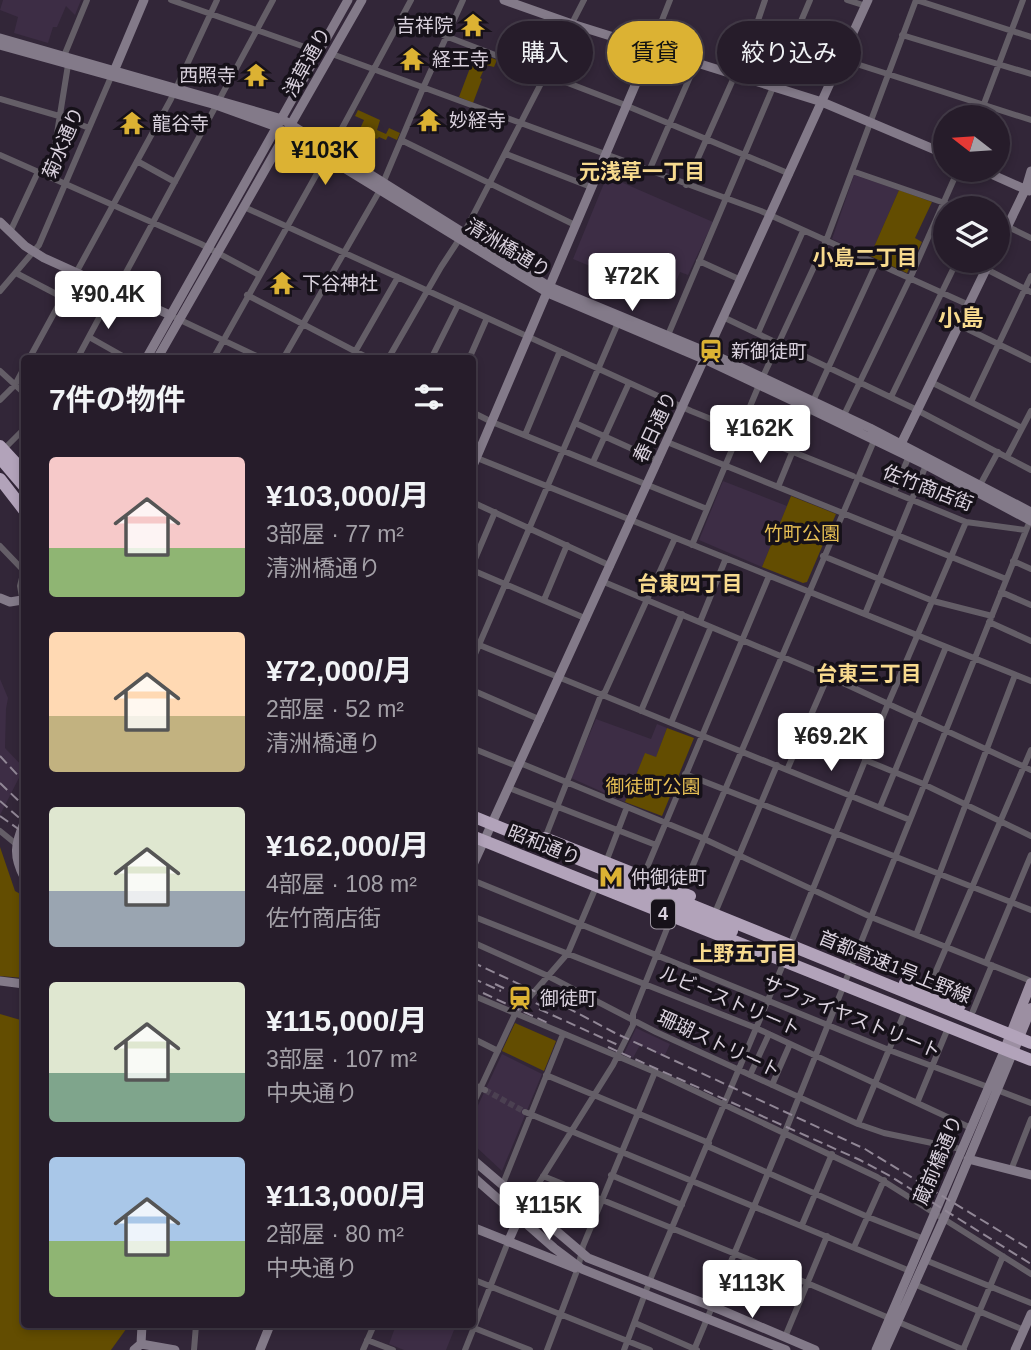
<!DOCTYPE html>
<html lang="ja">
<head>
<meta charset="utf-8">
<style>
  body { margin:0; font-family:Arial,"Noto Sans JP",sans-serif; background:#2e2532; color:#f1f3f6; height:100vh; display:flex; flex-direction:column; font-size:26px; white-space:nowrap }
  * { box-sizing:border-box; margin:0 }
  p { font-size:23px; color:#a4a1a8 }
  .icon { flex:none; width:38px; height:38px; fill:none; stroke:currentColor; stroke-width:2; stroke-linecap:round; stroke-linejoin:round }
  .map { position:relative; flex:1; overflow:hidden }
  .details { position:absolute; left:21px; top:355px; width:455px; height:973px; display:flex; flex-direction:column; background:#261c2a; border-radius:7px; box-shadow:0 4px 10px #0003,0 0 0 2px #423a47 }
  .details>* { flex:none }
  .banner { position:absolute; left:497px; top:21px; width:429px; height:63px; display:flex; gap:14px }
  .needle { width:46px; rotate:287deg }
  .controls { position:absolute; left:933px; top:105px; display:grid; gap:14px }
  .controls a { display:grid; place-items:center; width:77px; height:77px; border-radius:50%; background:#261c2a; box-shadow:0 4px 10px #0003,0 0 0 2px #423a47; font-size:35px }
  .price { position:absolute; translate:-50% -60px; padding:0 16px; border-radius:7px; background:#fff; color:#222; font-size:23px; line-height:46px; filter:drop-shadow(0 2px 4px #0008) }
  .price::after { content:''; position:absolute; left:50%; top:42px; width:21px; height:16px; margin-left:-10px; background:inherit; clip-path:polygon(0 0,100% 0,50% 100%) }
  .price.active { background:#dcb233; color:#111 }
  ul { padding:0; list-style:none }
  li { display:flex; align-items:center; gap:21px; height:175px; padding:0 28px }
  li span { display:grid; place-items:center; flex:none; width:196px; height:140px; border-radius:7px; color:#555 }
  li>.icon { margin-inline-start:auto }
  span .icon { width:84px; height:84px; fill:#fffc; stroke-width:1 }
  li b { font-size:30px }
  h2 { display:flex; justify-content:space-between; align-items:center; height:84px; padding:0 28px; font-size:30px }
  .pill { padding:0 24px; border-radius:32px; background:#261c2a; box-shadow:0 4px 10px #0003,0 0 0 2px #423a47; font-size:24px; line-height:63px }
  .pill.active { background:#dcb233; color:#111 }
  .map>svg:first-child { display:block }
  .built { fill:#3d2d45 }
  .green { fill:#634d01 }
  .lines { fill:none; stroke-linecap:round; stroke-linejoin:round }
  .street-tunnel { stroke:#4b4051; stroke-width:6; stroke-dasharray:6 3; stroke-linecap:butt }
  .street { stroke:#645e67; stroke-width:6 }
  .secondary { stroke:#837a89; stroke-width:9 }
  .primary { stroke:#9c8fa2; stroke-width:10 }
  .highway { stroke:#b2a3ba; stroke-width:12 }
  .rail { stroke:#918796; stroke-width:2; stroke-dasharray:10 5; stroke-linecap:butt }
  .labels { text-anchor:middle; dominant-baseline:central; stroke-width:7; stroke-linejoin:round; paint-order:stroke }
  .shield { fill:#161119; stroke:#9f98a3; stroke-width:2 }
  .shield-label { font-size:18px; font-weight:bold; fill:#dad2de }
  .poi-label { font-size:19px; fill:#dad2de; stroke:#161119; text-anchor:start }
  .street-label { font-size:19px; fill:#dad2de; stroke:#161119 }
  .park-label { font-size:19px; fill:#e6bf54; stroke:#161119 }
  .neighbourhood-label { font-size:21px; font-weight:bold; fill:#f7da8e; stroke:#161119 }
  .quarter-label { font-size:23px; font-weight:bold; fill:#f7da8e; stroke:#161119 }
</style>
</head>
<body>
<div class="map">
<svg width="1031" height="1350" viewBox="0 0 1031 1350">
  <rect width="100%" height="100%" fill="#322638"/>
  <path class="built" d="M 3,0 L 81,0 L 75,15 L 66,6 L 57,27 L 53,27 L 48,43 L 14,33 L 18,17 L 0,10 Z
    M 854,175 L 899,190 L 870,256 L 832,239 Z
    M 607,176 L 713,222 L 688,275 L 680,272 L 669,299 L 573,259 Z
    M 723,481 L 787,506 L 762,567 L 699,540 Z
    M 0,679 L 8,698 L 6,709 L 5,748 L 24,768 L 0,815 Z
    M 596,719 L 651,739 L 657,724 L 667,728 L 656,758 L 645,754 L 625,802 L 571,778 Z
    M 636,1028 L 670,1044 L 664,1057 L 640,1045 L 633,1058 L 624,1054 Z
    M 502,1054 L 542,1074 L 502,1171 L 473,1144 L 473,1116 Z
    M 396,1325 L 456,1325 L 446,1350 L 404,1350 L 389,1344 Z"/>
  <path class="green" d="M 476,52 L 497,60 L 494,67 L 486,65 L 480,78 L 482,79 L 473,103 L 459,97 Z
    M 358,110 L 380,120 L 377,130 L 386,134 L 389,128 L 400,133 L 397,140 L 388,136 L 386,140 L 379,137 L 377,139 L 359,131 L 364,120 L 355,116 Z
    M 899,190 L 932,202 L 915,238 L 922,242 L 907,273 L 870,256 Z
    M 791,496 L 836,514 L 807,582 L 803,583 L 762,567 Z
    M 667,728 L 694,738 L 662,816 L 625,802 L 645,753 L 656,757 Z
    M 0,847 L 15,891 L 24,896 L 24,978 L 0,976 Z
    M 0,1014 L 24,1021 L 24,1325 L 129,1325 L 111,1350 L 0,1350 Z
    M 515,1023 L 556,1041 L 544,1071 L 502,1051 Z"/>
  <g class="lines">
    <path class="street-tunnel" d="M 485,1090 L 525,1112"/>
    <path class="street" d="M 171,0 L 319,52
      M 847,0 L 866,6
      M 916,0 L 1031,37
      M 401,19 L 620,103 L 790,174
      M 902,35 L 1031,74
      M 753,36 L 840,62
      M 651,48 L 670,0
      M 332,54 L 761,211 L 969,305
      M 64,56 L 87,0
      M 841,59 L 1031,120
      M 0,99 L 59,116 L 89,128
      M 979,117 L 1023,0
      M 401,140 L 575,225
      M 506,154 L 591,187
      M 0,155 L 201,244 L 259,275
      M 137,161 L 175,182
      M 649,171 L 696,63
      M 852,171 L 959,208
      M 50,177 L 68,65
      M 686,185 L 735,75 L 742,67 L 765,0
      M 244,207 L 691,411 L 853,476
      M 998,222 L 1031,238
      M 10,232 L 38,172
      M 699,261 L 741,280
      M 986,269 L 1031,292
      M 16,273 L 62,297
      M 0,291 L 39,245 L 111,77
      M 116,291 L 273,0
      M 247,295 L 370,359
      M 176,318 L 263,359
      M 725,318 L 913,408 L 1031,470
      M 959,325 L 1031,360
      M 758,333 L 803,231
      M 668,335 L 810,0
      M 89,337 L 128,359
      M 29,359 L 171,99 L 217,0
      M 77,359 L 114,290
      M 213,359 L 333,145 L 411,0
      M 283,359 L 380,190 L 423,88 L 463,0
      M 351,359 L 398,277
      M 388,359 L 441,267 L 466,229 L 584,0
      M 431,359 L 458,305
      M 469,359 L 487,318
      M 0,371 L 24,393
      M 931,382 L 1022,428
      M 891,397 L 957,261
      M 0,400 L 15,385 L 24,368
      M 813,401 L 876,264
      M 971,402 L 1031,276
      M 472,412 L 492,422 L 707,509
      M 844,415 L 912,274 L 958,170
      M 575,423 L 659,461
      M 525,435 L 560,351
      M 667,442 L 1006,579
      M 3,450 L 24,429
      M 472,456 L 1031,681
      M 1007,457 L 1031,411
      M 593,462 L 629,383
      M 861,479 L 966,522 L 1025,530
      M 980,485 L 998,452
      M 778,487 L 810,409
      M 894,492 L 909,456
      M 472,502 L 611,566
      M 692,545 L 759,385 L 826,241 L 916,0
      M 0,546 L 24,571
      M 823,556 L 933,601 L 992,616
      M 1013,561 L 1031,569
      M 472,566 L 495,512
      M 24,570 L 20,586 L 24,608
      M 472,570 L 587,619
      M 604,582 L 828,676 L 1031,770
      M 1001,592 L 1031,605
      M 544,600 L 567,545
      M 865,614 L 926,465
      M 700,622 L 726,558
      M 989,622 L 1031,641
      M 472,642 L 910,820
      M 472,661 L 618,323
      M 472,690 L 541,720
      M 641,711 L 682,614
      M 671,723 L 711,627
      M 472,748 L 519,767
      M 865,760 L 921,783 L 1031,836
      M 520,763 L 700,837 L 871,917 L 1031,981
      M 787,770 L 828,676
      M 685,774 L 1031,910
      M 509,788 L 656,845
      M 880,807 L 946,647
      M 0,831 L 16,844 L 24,843
      M 545,838 L 601,695 L 605,692 L 675,538
      M 606,862 L 627,807
      M 643,877 L 769,576
      M 472,880 L 889,1050 L 988,1087
      M 681,893 L 876,436
      M 717,908 L 777,765
      M 472,916 L 756,1028 L 971,1128
      M 916,935 L 1015,675
      M 793,938 L 888,704 L 966,522
      M 472,942 L 548,976 L 656,1032 L 858,1124 L 884,1133 L 961,1149
      M 986,963 L 1031,855
      M 927,992 L 1031,750
      M 472,995 L 655,1072 L 877,1177 L 1031,1274
      M 973,1011 L 992,965
      M 472,1038 L 498,1051
      M 546,1075 L 709,1143
      M 750,1075 L 769,1034
      M 472,1084 L 485,1090
      M 772,1085 L 790,1044
      M 997,1090 L 1031,1103
      M 917,1103 L 948,1028
      M 472,1106 L 515,1014 L 568,953 L 596,887
      M 525,1112 L 910,1271
      M 858,1124 L 906,1009
      M 707,1146 L 868,1217 L 924,1239
      M 1011,1170 L 1031,1119
      M 611,1175 L 682,1205
      M 543,1176 L 807,1283 L 964,1350
      M 502,1186 L 563,1034
      M 525,1205 L 613,1065 L 633,1025 L 633,1014 L 672,916
      M 802,1225 L 832,1154
      M 854,1247 L 884,1180
      M 925,1260 L 1031,1303
      M 472,1279 L 650,1350
      M 914,1284 L 1024,1330
      M 635,1323 L 697,1350
      M 474,1328 L 530,1350
      M 785,1337 L 827,1236
      M 367,1340 L 393,1350
      M 194,1350 L 196,1325
      M 363,1350 L 374,1325
      M 465,1350 L 508,1242
      M 547,1350 L 578,1268 L 583,1246 L 655,1072
      M 624,1350 L 652,1275 L 784,962
      M 694,1350 L 783,1137 L 1031,518
      M 963,1350 L 1003,1256"/>
    <path class="secondary" d="M 504,0 L 572,24 L 822,102 L 945,154
      M 0,38 L 282,119 L 550,287 L 719,357 L 870,428 L 1031,512
      M 0,45 L 216,105 L 277,127 L 548,293 L 706,360 L 810,409 L 926,465 L 1031,521
      M 112,76 L 144,0
      M 982,170 L 1029,191
      M 0,222 L 25,246 L 44,258 L 170,315
      M 998,246 L 1026,188 L 1031,171
      M 146,359 L 348,0
      M 157,359 L 362,0
      M 900,446 L 990,261
      M 472,468 L 651,48
      M 0,598 L 10,602 L 22,600
      M 24,823 C 15,844 13,856 24,877
      M 472,867 L 868,0
      M 0,981 L 24,984
      M 472,1159 L 588,1258 L 721,1310 L 815,1350
      M 968,1159 L 1031,1175
      M 472,1176 L 554,1248 L 582,1269 L 786,1350
      M 472,1227 L 575,1268
      M 508,1242 L 520,1215
      M 141,1344 L 175,1350
      M 134,1350 L 141,1344 L 142,1325
      M 260,1350 L 270,1325
      M 876,1350 L 1005,1049
      M 885,1350 L 944,1218 L 1013,1052
      M 1015,1350 L 1031,1314"/>
    <path class="primary" d="M 1005,1049 L 1031,983
      M 1013,1052 L 1031,1008"/>
    <path class="highway" d="M 0,446 L 24,472
      M 0,458 L 24,486
      M 0,479 L 24,510
      M 472,816 L 1031,1043
      M 472,836 L 1031,1060
      M 545,838 L 690,896
      M 615,886 L 732,931
      M 905,983 L 960,1005"/>
    <path class="rail" d="M 0,756 L 24,782
      M 0,783 L 24,806
      M 0,801 L 24,822
      M 0,816 L 24,833
      M 472,962 L 551,999 L 615,1033 L 865,1149 L 1031,1250
      M 472,978 L 501,991
      M 495,984 L 548,1009
      M 483,993 L 550,1024
      M 539,1009 L 618,1045
      M 608,1047 L 860,1160 L 890,1176 L 1031,1264"/>
  </g>
  <defs>
    <g id="temple-bare" transform="scale(1.89)"><path d="M0-6L5-2H3V0L6.5 2.5H4V6H1.5V3h-3V6H-4V2.5H-6.5L-3 0V-2H-5Z" fill="#dcb233" stroke="#161119" stroke-width="2.5" paint-order="stroke"/></g>
    <g id="station-bare" transform="scale(1.89)"><path d="M-3-6H3Q5-6 5-4V2Q5 4 3 4L4.5 6H3L1.5 4h-3L-3 6H-4.5L-3 4Q-5 4-5 2V-4Q-5-6-3-6ZM-3.5-4v3h7v-3ZM-3.5 1v1.5H-2V1ZM2 1v1.5H3.5V1Z" fill="#dcb233" stroke="#161119" stroke-width="2.5" paint-order="stroke"/></g>
    <g id="metro-bare" transform="scale(1.89)"><path d="M-5.5 5V-5H-3L0 0L3-5H5.5V5H3V-.5L0 4L-3-.5V5Z" fill="#dcb233" stroke="#161119" stroke-width="2.5" paint-order="stroke"/></g>
  </defs>
  <g fill-rule="evenodd">
    <use href="#temple-bare" x="473" y="25"/>
    <use href="#temple-bare" x="412" y="59"/>
    <use href="#temple-bare" x="256" y="75"/>
    <use href="#temple-bare" x="429" y="120"/>
    <use href="#temple-bare" x="132" y="123"/>
    <use href="#temple-bare" x="282" y="283"/>
    <use href="#station-bare" x="711" y="351"/>
    <use href="#metro-bare" x="611" y="877"/>
    <use href="#station-bare" x="520" y="998"/>
  </g>
  <g class="labels">
    <rect class="shield" x="651" y="899.5" width="24" height="29" rx="5"/>
    <g class="shield-label">
      <text x="663" y="914">4</text>
    </g>
    <g class="poi-label">
      <text x="453" y="25" text-anchor="end">吉祥院</text>
      <text x="432" y="59">経王寺</text>
      <text x="236" y="75" text-anchor="end">西照寺</text>
      <text x="449" y="120">妙経寺</text>
      <text x="152" y="123">龍谷寺</text>
      <text x="302" y="283">下谷神社</text>
      <text x="731" y="351">新御徒町</text>
      <text x="631" y="877">仲御徒町</text>
      <text x="540" y="998">御徒町</text>
    </g>
    <g class="street-label">
      <text transform="translate(307 62) rotate(-61)">浅草通り</text>
      <text transform="translate(63 143) rotate(-67)">菊水通り</text>
      <text transform="translate(508 248) rotate(31)">清洲橋通り</text>
      <text transform="translate(655 427) rotate(-65)">春日通り</text>
      <text transform="translate(928 488) rotate(21)">佐竹商店街</text>
      <text transform="translate(544 845) rotate(22)">昭和通り</text>
      <text transform="translate(895 967) rotate(22)">首都高速1号上野線</text>
      <text transform="translate(730 1001) rotate(23)">ルビーストリート</text>
      <text transform="translate(852 1017) rotate(22)">サファイヤストリート</text>
      <text transform="translate(719 1044) rotate(25)">珊瑚ストリート</text>
      <text transform="translate(938 1160) rotate(-67)">蔵前橋通り</text>
    </g>
    <g class="park-label">
      <text x="802" y="533">竹町公園</text>
      <text x="653" y="786">御徒町公園</text>
    </g>
    <g class="neighbourhood-label">
      <text x="642" y="171">元浅草一丁目</text>
      <text x="865" y="257">小島二丁目</text>
      <text x="690" y="583">台東四丁目</text>
      <text x="869" y="673">台東三丁目</text>
      <text x="745" y="953">上野五丁目</text>
    </g>
    <g class="quarter-label">
      <text x="961" y="318">小島</text>
    </g>
  </g>
</svg>
<div class="controls">
<a><svg class="needle" viewBox="-14 -14 28 28"><path d="M0-13l5 13h-10z" fill="#e53935"/><path d="M0 13l5-13h-10z" fill="#a4a1a8"/></svg></a>
<a><svg class="icon" aria-label="layers" viewBox="0 0 24 24"><path d="M12 4l9 5-9 5-9-5zM3 14l9 5 9-5"/></svg></a>
</div>
<b class="price active" style="left:325px;top:187px">¥103K</b>
<b class="price" style="left:632px;top:313px">¥72K</b>
<b class="price" style="left:108px;top:331px">¥90.4K</b>
<b class="price" style="left:760px;top:465px">¥162K</b>
<b class="price" style="left:831px;top:773px">¥69.2K</b>
<b class="price" style="left:549px;top:1242px">¥115K</b>
<b class="price" style="left:752px;top:1320px">¥113K</b>
<div class="banner">
<a class="pill">購入</a>
<a class="pill active">賃貸</a>
<a class="pill">絞り込み</a>
</div>
<section class="details">
<h2>7件の物件<svg class="icon" aria-label="filters" viewBox="0 0 24 24"><path d="M4 7h16M4 17h16"/><circle cx="9" cy="7" r="2"/><circle cx="15" cy="17" r="2"/></svg></h2>
<ul>
<li><span style="background:linear-gradient(#f6c9c9 65%,#8fb573 0)"><svg class="icon" aria-label="home" viewBox="0 0 24 24"><path d="M3 11l9-7 9 7M6 9v11h12V9"/></svg></span><div><b>¥103,000/月</b><p>3部屋 · 77 m²</p><p>清洲橋通り</p></div></li>
<li><span style="background:linear-gradient(#ffd9b3 60%,#c2b280 0)"><svg class="icon" aria-label="home" viewBox="0 0 24 24"><path d="M3 11l9-7 9 7M6 9v11h12V9"/></svg></span><div><b>¥72,000/月</b><p>2部屋 · 52 m²</p><p>清洲橋通り</p></div></li>
<li><span style="background:linear-gradient(#dfe7d0 60%,#9aa5b1 0)"><svg class="icon" aria-label="home" viewBox="0 0 24 24"><path d="M3 11l9-7 9 7M6 9v11h12V9"/></svg></span><div><b>¥162,000/月</b><p>4部屋 · 108 m²</p><p>佐竹商店街</p></div></li>
<li><span style="background:linear-gradient(#dfe7d0 65%,#7fa58c 0)"><svg class="icon" aria-label="home" viewBox="0 0 24 24"><path d="M3 11l9-7 9 7M6 9v11h12V9"/></svg></span><div><b>¥115,000/月</b><p>3部屋 · 107 m²</p><p>中央通り</p></div></li>
<li><span style="background:linear-gradient(#a9c7e8 60%,#8fb573 0)"><svg class="icon" aria-label="home" viewBox="0 0 24 24"><path d="M3 11l9-7 9 7M6 9v11h12V9"/></svg></span><div><b>¥113,000/月</b><p>2部屋 · 80 m²</p><p>中央通り</p></div></li>
</ul>
</section>
</div>
</body>
</html>
